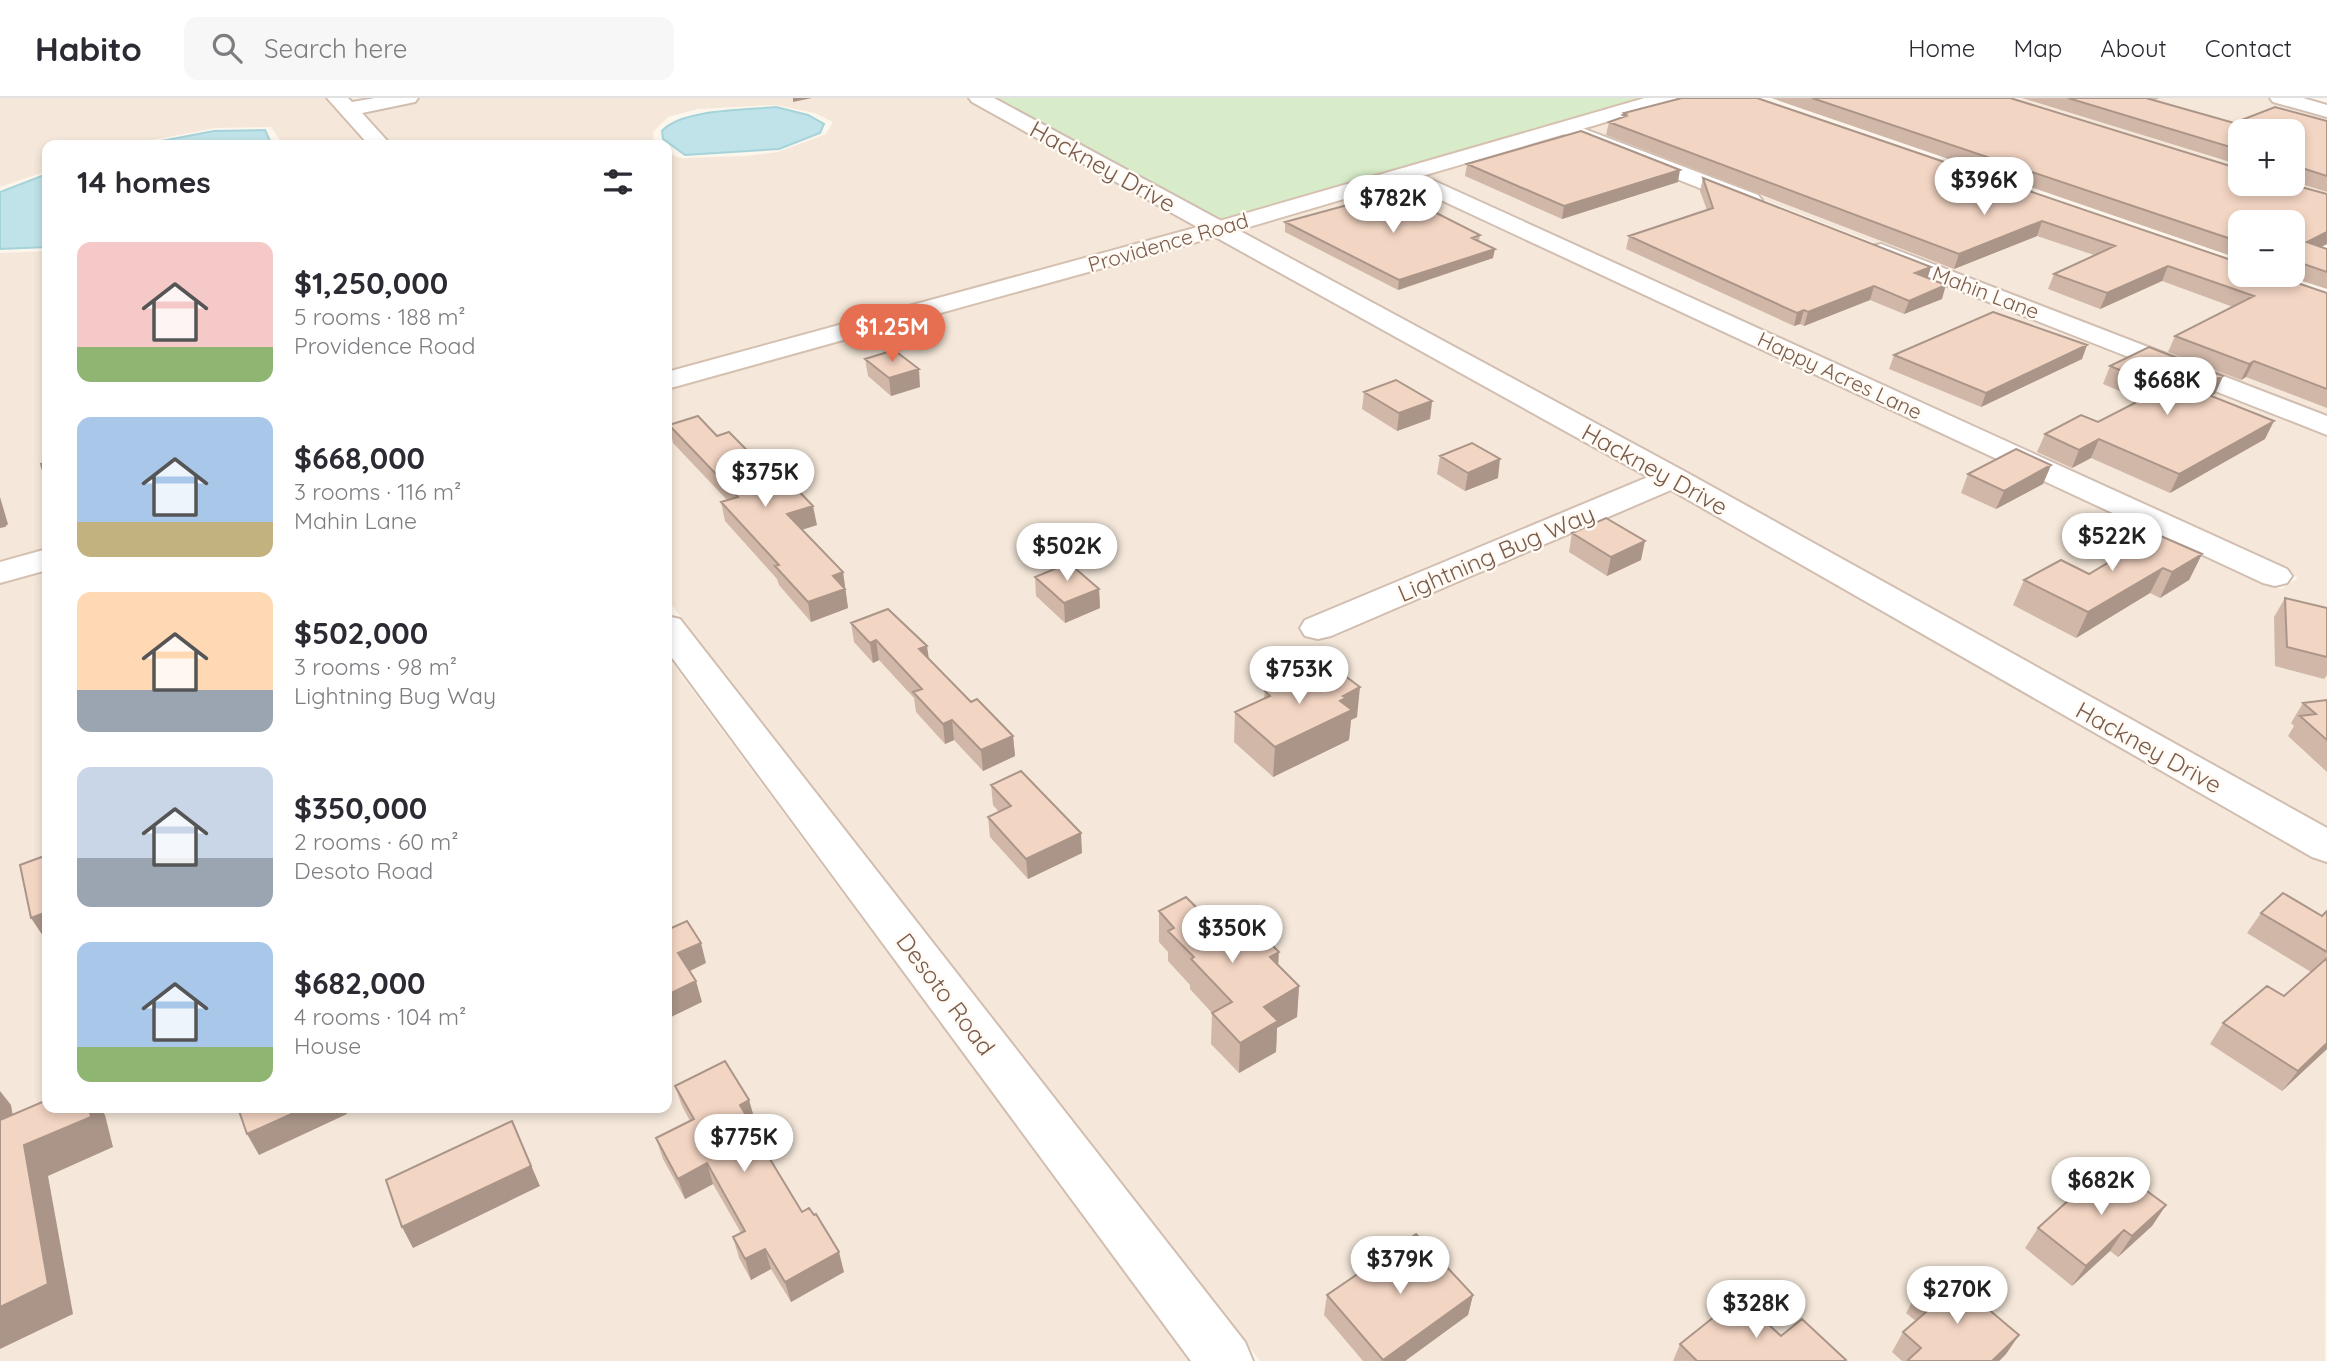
<!DOCTYPE html>
<html lang="en">
<head>
<meta charset="utf-8">
<style>
  body { margin:0; font-family:Quicksand,sans-serif; background:#f7f7f7; color:#2b2b33; height:100vh; display:flex; flex-direction:column; font-size:26px; white-space:nowrap }
  * { box-sizing:border-box; margin:0 }
  p { font-size:23px; color:#7c7c81 }
  .icon { flex:none; width:38px; height:38px; fill:none; stroke:currentColor; stroke-width:2; stroke-linecap:round; stroke-linejoin:round }
  .map { position:relative; flex:1; overflow:hidden }
  .side { position:absolute; left:42px; top:42px; width:630px; height:973px; display:flex; flex-direction:column; background:#fff; border-radius:14px; box-shadow:0 4px 10px #0003 }
  .side>* { flex:none }
  .fabs { position:absolute; left:2228px; top:21px; display:grid; gap:14px }
  .fabs a { display:grid; place-items:center; width:77px; height:77px; border-radius:14px; background:#fff; box-shadow:0 4px 10px #0003; font-size:35px }
  .price { position:absolute; translate:-50% -60px; padding:0 16px; border-radius:24px; background:#fff; color:#222; font-size:23px; line-height:46px; filter:drop-shadow(0 2px 4px #0008) }
  .price::after { content:''; position:absolute; left:50%; top:42px; width:21px; height:16px; margin-left:-10px; background:inherit; clip-path:polygon(0 0,100% 0,50% 100%) }
  .price.selected { background:#e76f51; color:#fff }
  ul { padding:0; list-style:none }
  li { display:flex; align-items:center; gap:21px; height:175px; padding:0 35px }
  li span { display:grid; place-items:center; flex:none; width:196px; height:140px; border-radius:14px; color:#555 }
  li>.icon { margin-inline-start:auto }
  span .icon { width:84px; height:84px; fill:#fffc; stroke-width:1 }
  li b { font-size:30px }
  h2 { display:flex; justify-content:space-between; align-items:center; height:84px; padding:0 35px; font-size:30px }
  header { display:flex; align-items:center; gap:42px; box-sizing:border-box; height:98px; padding:0 35px; background:#fff; border-bottom:2px solid #e1e1e2 }
  header strong { font-size:33px }
  nav { display:flex; gap:38px; margin-inline-start:auto; font-size:24px }
  .search { width:490px; height:63px; background:#f7f7f7; display:flex; align-items:center; gap:18px; box-sizing:border-box; padding:0 24px; border-radius:14px; color:#7c7c81; font-size:26px }
  .map>svg:first-child { display:block }
  .residential { fill:#f5e8da }
  .green { fill:#d8ecc9 }
  .water { fill:#bfe3e8; stroke:#a5d3da; stroke-width:2 }
  .lines { fill:none; stroke-linecap:round; stroke-linejoin:round }
  .street-casing { stroke:#d1beb0; stroke-width:4 }
  .secondary-casing { stroke:#d6c0b0; stroke-width:4 }
  .street { fill:#fff; fill-rule:evenodd }
  .secondary { fill:#fff; fill-rule:evenodd }
  .wall { fill:#d1b7a8 }
  .shaded-wall { fill:#aa9588 }
  .building { fill:#f3d5c3; stroke:#aa9588; stroke-width:2 }
  .labels { text-anchor:middle; dominant-baseline:central; stroke-width:5; stroke-linejoin:round; paint-order:stroke }
  .far-street-label { font-size:21px; fill:#7a5c4d; stroke:#fffaf3 }
  .street-label { font-size:24px; fill:#7a5c4d; stroke:#fffaf3 }
</style>
</head>
<body>
<header>
<strong>Habito</strong>
<div class="search"><svg class="icon" aria-label="search" viewBox="0 0 24 24"><circle cx="10" cy="10" r="6"/><path d="M15 15l6 6"/></svg>Search here</div>
<nav><a>Home</a><a>Map</a><a>About</a><a>Contact</a></nav>
</header>
<div class="map">
<svg width="2327" height="1263" viewBox="0 0 2327 1263">
  <rect width="100%" height="100%" fill="#fdf6ec"/>
  <path class="residential" d="M 0,0 L 324,0 L 367,47 L 283,47 L 271,29 L 215,30 L 127,47 L 47,47 L 47,73 L 0,89 Z
    M 423,0 L 967,0 L 1199,129 L 667,277 L 667,52 L 676,59 L 684,60 L 745,58 L 778,54 L 826,36 L 833,24 L 815,15 L 776,7 L 698,11 L 668,19 L 653,34 L 654,43 L 660,47 L 394,47 L 361,12 Z
    M 1682,0 L 2327,208 L 2327,321 L 1580,30 Z
    M 2004,0 L 2268,0 L 2327,16 L 2327,99 L 2284,86 L 2292,86 L 2292,33 L 2240,33 L 2240,72 Z
    M 1566,34 L 2327,335 L 2327,735 L 1233,132 L 1404,82 L 2281,491 L 2298,480 L 1421,77 Z
    M 1214,137 L 1663,385 L 2327,763 L 2325,1263 L 1260,1263 L 667,501 L 667,290 Z
    M 47,153 L 47,454 L 0,467 L 0,155 Z
    M 47,468 L 47,1010 L 667,1010 L 667,558 L 1190,1263 L 0,1263 L 0,482 Z"/>
  <path class="green" d="M 984,0 L 1659,0 L 1222,123 Z"/>
  <path class="water" d="M 776,9 L 808,17 L 824,26 L 820,35 L 779,51 L 685,57 L 663,41 L 662,33 C 680,11 748,12 776,9 Z
    M 265,32 L 272,47 L 140,47 L 214,33 Z
    M 47,76 L 47,149 L 0,151 L 0,94 Z"/>
  <g class="lines">
    <g class="street-casing">
      <path id="street" d="M 327,0 L 348,0 L 352,4 L 375,0 L 418,0 L 415,4 L 362,15 L 391,47 L 369,47 Z
        M 969,0 L 994,0 L 1684,373 L 2327,730 L 2327,764 L 2312,759 L 1671,392 L 1331,538 L 1318,541 L 1305,538 L 1300,530 L 1305,522 L 1648,379 L 972,4 Z
        M 2270,0 L 2303,0 L 2327,7 L 2327,19 L 2273,4 Z
        M 1566,24 L 1758,97 L 1762,102 L 1758,107 L 1742,107 L 1559,34 L 1555,30 L 1559,26 Z
        M 1406,70 L 2287,471 L 2292,478 L 2287,485 L 2275,488 L 2263,485 L 1398,82 L 1395,77 L 1398,72 Z
        M 1881,146 L 2327,318 L 2327,337 L 1872,158 L 1869,153 L 1872,148 Z
        M 667,518 L 680,521 L 1245,1244 L 1253,1263 L 1191,1263 L 667,553 Z"/>
    </g>
    <g class="secondary-casing">
      <path id="secondary" d="M 1645,0 L 1677,0 L 1674,4 L 1225,136 L 667,291 L 667,274 L 1209,126 Z
        M 47,451 L 47,472 L 0,485 L 0,464 Z"/>
    </g>
    <use href="#street" class="street"/>
    <use href="#secondary" class="secondary"/>
  </g>
  <path class="wall" d="M 1771,0 L 2011,0 L 2240,71 L 2240,86 L 2290,86 L 2327,96 L 2327,146 L 2321,149 L 2327,151 L 2327,191 L 2284,177 L 2292,177 L 2292,124 L 2240,124 L 2240,161 Z
    M 2022,0 L 2160,0 L 2154,2 L 2234,25 L 2327,23 L 2327,94 L 2292,83 L 2292,33 L 2240,33 L 2240,67 Z
    M 1624,15 L 2327,195 L 2327,310 L 2246,279 L 2241,282 L 2168,254 L 2175,238 L 2233,209 L 2162,183 L 2100,211 L 2048,191 L 2054,176 L 2094,157 L 2037,138 L 1954,171 L 1606,37 L 1609,24 L 1622,20 Z
    M 1467,66 L 1678,84 L 1562,121 L 1465,78 Z
    M 1703,80 L 1928,180 L 1942,201 L 1904,216 L 1870,202 L 1804,228 L 1800,226 L 1794,228 L 1626,151 L 1629,138 L 1707,112 L 1700,93 Z
    M 1285,124 L 1480,137 L 1479,143 L 1493,160 L 1398,192 L 1285,134 Z
    M 2087,247 L 2082,261 L 1981,309 L 1889,271 L 1894,257 Z
    M 865,261 L 920,289 L 891,298 L 868,278 Z
    M 2110,268 L 2223,278 L 2215,296 L 2211,298 L 2265,341 L 2170,395 L 2091,360 L 2072,370 L 2037,354 L 2045,336 L 2098,324 L 2141,302 L 2103,286 Z
    M 1364,294 L 1432,303 L 1430,321 L 1397,333 L 1362,311 Z
    M 669,327 L 717,338 L 817,427 L 802,432 L 843,474 L 848,510 L 811,524 L 779,487 L 777,481 L 725,423 L 721,404 L 727,402 L 673,345 Z
    M 1440,358 L 1498,380 L 1465,393 L 1437,376 Z
    M 2051,367 L 2043,386 L 1996,411 L 1961,395 L 1968,376 Z
    M 1572,435 L 1641,462 L 1607,478 L 1569,454 Z
    M 2202,456 L 2189,482 L 2160,500 L 2150,495 L 2076,540 L 2013,507 L 2024,482 L 2089,476 Z
    M 1035,479 L 1099,491 L 1100,510 L 1065,525 L 1036,498 Z
    M 2285,500 L 2327,510 L 2327,577 L 2324,581 L 2275,568 L 2274,519 Z
    M 851,525 L 929,561 L 971,604 L 1013,638 L 1015,658 L 983,673 L 954,642 L 945,646 L 916,614 L 914,600 L 879,562 L 873,565 L 854,544 Z
    M 1297,585 L 1357,619 L 1351,622 L 1349,642 L 1273,679 L 1234,644 L 1235,614 L 1264,601 L 1265,593 Z
    M 2327,602 L 2327,674 L 2288,638 L 2294,628 L 2291,625 L 2303,605 Z
    M 991,687 L 1082,755 L 1028,781 L 990,739 L 988,719 L 999,714 L 993,707 Z
    M 1159,813 L 1202,815 L 1217,820 L 1278,867 L 1299,888 L 1297,919 L 1277,930 L 1276,954 L 1239,975 L 1211,946 L 1212,915 L 1190,891 L 1190,887 L 1168,863 L 1168,854 L 1159,844 Z
    M 2327,813 L 2327,951 L 2282,993 L 2210,946 L 2223,925 L 2284,898 L 2311,874 L 2247,835 L 2261,815 L 2322,818 Z
    M 675,988 L 749,1002 L 755,1023 L 751,1025 L 770,1060 L 802,1114 L 844,1174 L 791,1204 L 771,1171 L 751,1182 L 739,1160 L 733,1139 L 741,1135 L 713,1086 L 685,1101 L 663,1061 L 656,1040 L 690,1023 L 682,1008 Z
    M 2092,1096 L 2166,1107 L 2152,1128 L 2118,1159 L 2110,1153 L 2072,1188 L 2025,1150 L 2038,1130 Z
    M 1917,1195 L 2019,1237 L 2006,1256 L 1999,1263 L 1902,1263 L 1892,1254 L 1903,1234 L 1916,1223 L 1906,1215 Z
    M 1327,1197 L 1473,1197 L 1468,1217 L 1405,1263 L 1363,1263 L 1324,1217 Z
    M 1781,1238 L 1845,1263 L 1673,1263 L 1680,1246 Z"/>
  <path class="shaded-wall" d="M 793,0 L 812,0 L 793,4 Z
    M 1680,72 L 1678,84 L 1562,121 L 1564,108 Z
    M 2042,123 L 2037,138 L 1954,171 L 1959,156 Z
    M 2327,134 L 2327,146 L 2300,159 L 2307,144 Z
    M 1495,151 L 1493,160 L 1398,192 L 1399,182 Z
    M 2168,168 L 2162,183 L 2100,211 L 2107,195 Z
    M 1931,169 L 1927,182 L 1915,175 Z
    M 1946,187 L 1942,201 L 1904,216 L 1909,203 Z
    M 1874,188 L 1870,202 L 1804,228 L 1808,214 Z
    M 1804,212 L 1800,226 L 1794,228 L 1797,215 Z
    M 2087,247 L 2082,261 L 1981,309 L 1986,295 Z
    M 2254,263 L 2246,279 L 2241,282 L 2249,266 Z
    M 919,271 L 920,289 L 891,298 L 889,280 Z
    M 2223,278 L 2215,296 L 2188,310 L 2196,292 Z
    M 1432,303 L 1430,321 L 1397,333 L 1399,315 Z
    M 2274,323 L 2265,341 L 2170,395 L 2179,376 Z
    M 2099,341 L 2091,360 L 2072,370 L 2079,352 Z
    M 1500,361 L 1498,380 L 1465,393 L 1468,375 Z
    M 2051,367 L 2043,386 L 1996,411 L 2004,393 Z
    M 0,399 L 8,426 L 5,429 L 0,430 Z
    M 813,408 L 817,427 L 791,435 L 787,416 Z
    M 1645,443 L 1641,462 L 1607,478 L 1611,459 Z
    M 2202,456 L 2189,482 L 2160,500 L 2172,474 Z
    M 2163,470 L 2150,495 L 2076,540 L 2088,514 Z
    M 843,474 L 848,510 L 811,524 L 808,504 L 833,478 Z
    M 1099,491 L 1100,510 L 1065,525 L 1064,505 Z
    M 876,542 L 879,562 L 873,565 L 870,545 Z
    M 927,548 L 930,568 L 919,551 Z
    M 1360,589 L 1357,619 L 1351,622 L 1349,642 L 1273,679 L 1275,649 L 1340,603 L 1343,598 Z
    M 952,622 L 954,642 L 945,646 L 943,626 Z
    M 1013,638 L 1015,658 L 983,673 L 981,652 Z
    M 1081,735 L 1082,755 L 1028,781 L 1026,761 Z
    M 47,814 L 47,840 L 45,841 L 31,820 Z
    M 701,845 L 706,865 L 684,876 L 678,855 Z
    M 1279,854 L 1277,885 L 1270,859 Z
    M 696,883 L 702,904 L 667,921 L 667,897 Z
    M 1299,888 L 1297,919 L 1277,930 L 1276,954 L 1239,975 L 1240,945 L 1264,909 Z
    M 2327,945 L 2327,951 L 2282,993 L 2298,973 Z
    M 0,993 L 11,1007 L 19,1054 L 0,1030 Z
    M 749,1002 L 755,1023 L 746,1027 L 740,1007 Z
    M 89,1010 L 100,1010 L 105,1017 L 113,1049 L 48,1078 L 73,1216 L 0,1251 L 0,1209 L 24,1047 Z
    M 305,1010 L 345,1010 L 347,1016 L 259,1057 L 247,1036 Z
    M 512,1023 L 540,1088 L 413,1150 L 402,1129 Z
    M 707,1065 L 713,1086 L 685,1101 L 678,1081 Z
    M 2166,1107 L 2152,1128 L 2118,1159 L 2132,1138 Z
    M 2124,1132 L 2110,1153 L 2072,1188 L 2086,1168 Z
    M 765,1151 L 771,1171 L 751,1182 L 745,1161 Z
    M 839,1154 L 844,1174 L 791,1204 L 785,1184 Z
    M 1473,1197 L 1468,1217 L 1405,1263 L 1383,1263 Z
    M 2019,1237 L 2006,1256 L 1999,1263 L 1992,1263 Z"/>
  <path class="building" d="M 1682,0 L 1757,0 L 2240,165 L 2240,177 L 2274,177 L 2327,195 L 2327,291 L 2254,263 L 2249,266 L 2175,238 L 2254,198 L 2168,168 L 2107,195 L 2054,176 L 2115,148 L 2042,123 L 1959,156 L 1609,24 L 1626,18 L 1623,17 L 1626,16 L 1624,15 Z
    M 1812,0 L 2010,0 L 2240,71 L 2240,86 L 2290,86 L 2327,96 L 2327,134 L 2307,144 L 2327,151 L 2327,174 L 2292,162 L 2292,124 L 2240,124 L 2240,144 Z
    M 2068,0 L 2146,0 L 2234,25 L 2275,9 L 2327,23 L 2327,78 L 2299,69 L 2292,69 L 2292,33 L 2240,33 L 2240,52 Z
    M 1581,33 L 1680,72 L 1564,108 L 1467,66 Z
    M 1703,80 L 1931,169 L 1915,175 L 1946,187 L 1909,203 L 1874,188 L 1808,214 L 1804,212 L 1797,215 L 1629,138 L 1713,110 Z
    M 1395,94 L 1480,137 L 1472,140 L 1495,151 L 1399,182 L 1285,124 Z
    M 1993,214 L 2087,247 L 1986,295 L 1894,257 Z
    M 2149,249 L 2223,278 L 2196,292 L 2274,323 L 2179,376 L 2099,341 L 2079,352 L 2045,336 L 2081,317 L 2098,324 L 2164,290 L 2110,268 Z
    M 894,252 L 919,271 L 889,280 L 865,261 Z
    M 1396,282 L 1432,303 L 1399,315 L 1364,294 Z
    M 698,318 L 717,338 L 729,334 L 783,389 L 792,386 L 813,408 L 787,416 L 843,474 L 833,478 L 845,491 L 808,504 L 775,468 L 779,467 L 721,404 L 738,399 L 669,327 Z
    M 1472,345 L 1500,361 L 1468,375 L 1440,358 Z
    M 2016,351 L 2051,367 L 2004,393 L 1968,376 Z
    M 47,364 L 47,386 L 41,366 Z
    M 1606,420 L 1645,443 L 1611,459 L 1572,435 Z
    M 2156,436 L 2202,456 L 2172,474 L 2163,470 L 2088,514 L 2024,482 L 2061,462 L 2089,476 Z
    M 1069,465 L 1099,491 L 1064,505 L 1035,479 Z
    M 2285,500 L 2327,510 L 2327,559 L 2287,549 Z
    M 888,511 L 927,548 L 919,551 L 971,604 L 977,601 L 1013,638 L 981,652 L 952,622 L 943,626 L 913,594 L 922,591 L 876,542 L 870,545 L 851,525 Z
    M 1333,569 L 1360,589 L 1343,598 L 1346,600 L 1340,603 L 1352,612 L 1275,649 L 1235,614 L 1270,598 L 1265,593 L 1292,581 L 1297,585 Z
    M 2327,602 L 2327,642 L 2300,618 L 2316,616 L 2303,605 Z
    M 1021,673 L 1081,735 L 1026,761 L 988,719 L 1011,708 L 991,687 Z
    M 47,757 L 47,814 L 31,820 L 20,767 Z
    M 2283,795 L 2322,818 L 2327,813 L 2327,854 L 2261,815 Z
    M 1186,799 L 1202,815 L 1209,811 L 1217,820 L 1235,811 L 1279,854 L 1270,859 L 1299,888 L 1264,909 L 1278,923 L 1240,945 L 1212,915 L 1232,904 L 1191,861 L 1194,859 L 1168,833 L 1174,830 L 1159,813 Z
    M 687,823 L 701,845 L 678,855 L 696,883 L 667,897 L 667,832 Z
    M 2327,860 L 2327,945 L 2298,973 L 2223,925 L 2267,888 L 2284,898 Z
    M 725,963 L 749,1002 L 740,1007 L 767,1052 L 765,1053 L 802,1114 L 809,1110 L 814,1117 L 816,1116 L 839,1154 L 785,1184 L 765,1151 L 745,1161 L 733,1139 L 745,1133 L 707,1065 L 678,1081 L 656,1040 L 694,1021 L 675,988 Z
    M 47,1002 L 47,1010 L 89,1010 L 91,1019 L 24,1047 L 48,1186 L 0,1209 L 0,1022 Z
    M 238,1010 L 305,1010 L 247,1036 Z
    M 512,1023 L 531,1068 L 402,1129 L 386,1082 Z
    M 2117,1071 L 2166,1107 L 2132,1138 L 2124,1132 L 2086,1168 L 2038,1130 L 2083,1089 L 2092,1096 Z
    M 1416,1136 L 1473,1197 L 1383,1262 L 1327,1197 Z
    M 1943,1173 L 2019,1237 L 1992,1263 L 1907,1263 L 1921,1250 L 1903,1234 L 1933,1208 L 1917,1195 Z
    M 1739,1199 L 1781,1238 L 1802,1221 L 1846,1262 L 1844,1263 L 1697,1263 L 1680,1246 Z"/>
  <g class="labels">
    <g class="far-street-label">
      <text transform="translate(1168 144) rotate(-16)">Providence Road</text>
      <text transform="translate(1986 194) rotate(21)">Mahin Lane</text>
      <text transform="translate(1840 277) rotate(25)">Happy Acres Lane</text>
    </g>
    <g class="street-label">
      <text transform="translate(1103 68) rotate(29)">Hackney Drive</text>
      <text transform="translate(1655 371) rotate(29)">Hackney Drive</text>
      <text transform="translate(1496 455) rotate(-23)">Lightning Bug Way</text>
      <text transform="translate(2149 649) rotate(29)">Hackney Drive</text>
      <text transform="translate(946 896) rotate(53)">Desoto Road</text>
    </g>
  </g>
</svg>
<div class="fabs">
<a>+</a>
<a>−</a>
</div>
<b class="price" style="left:1984px;top:119px">$396K</b>
<b class="price" style="left:1393px;top:137px">$782K</b>
<b class="price selected" style="left:892px;top:266px">$1.25M</b>
<b class="price" style="left:2167px;top:319px">$668K</b>
<b class="price" style="left:765px;top:411px">$375K</b>
<b class="price" style="left:2112px;top:475px">$522K</b>
<b class="price" style="left:1067px;top:485px">$502K</b>
<b class="price" style="left:1299px;top:608px">$753K</b>
<b class="price" style="left:1232px;top:867px">$350K</b>
<b class="price" style="left:744px;top:1076px">$775K</b>
<b class="price" style="left:2101px;top:1119px">$682K</b>
<b class="price" style="left:1400px;top:1198px">$379K</b>
<b class="price" style="left:1957px;top:1228px">$270K</b>
<b class="price" style="left:1756px;top:1242px">$328K</b>
<section class="side">
<h2>14 homes<svg class="icon" aria-label="filters" viewBox="0 0 24 24"><path d="M4 7h16M4 17h16"/><circle cx="9" cy="7" r="2"/><circle cx="15" cy="17" r="2"/></svg></h2>
<ul>
<li><span style="background:linear-gradient(#f6c9c9 75%,#8fb573 0)"><svg class="icon" aria-label="home" viewBox="0 0 24 24"><path d="M3 11l9-7 9 7M6 9v11h12V9"/></svg></span><div><b>$1,250,000</b><p>5 rooms · 188 m²</p><p>Providence Road</p></div></li>
<li><span style="background:linear-gradient(#a9c7e8 75%,#c2b280 0)"><svg class="icon" aria-label="home" viewBox="0 0 24 24"><path d="M3 11l9-7 9 7M6 9v11h12V9"/></svg></span><div><b>$668,000</b><p>3 rooms · 116 m²</p><p>Mahin Lane</p></div></li>
<li><span style="background:linear-gradient(#ffd9b3 70%,#9aa5b1 0)"><svg class="icon" aria-label="home" viewBox="0 0 24 24"><path d="M3 11l9-7 9 7M6 9v11h12V9"/></svg></span><div><b>$502,000</b><p>3 rooms · 98 m²</p><p>Lightning Bug Way</p></div></li>
<li><span style="background:linear-gradient(#c9d6e8 65%,#9aa5b1 0)"><svg class="icon" aria-label="home" viewBox="0 0 24 24"><path d="M3 11l9-7 9 7M6 9v11h12V9"/></svg></span><div><b>$350,000</b><p>2 rooms · 60 m²</p><p>Desoto Road</p></div></li>
<li><span style="background:linear-gradient(#a9c7e8 75%,#8fb573 0)"><svg class="icon" aria-label="home" viewBox="0 0 24 24"><path d="M3 11l9-7 9 7M6 9v11h12V9"/></svg></span><div><b>$682,000</b><p>4 rooms · 104 m²</p><p>House</p></div></li>
</ul>
</section>
</div>
</body>
</html>
